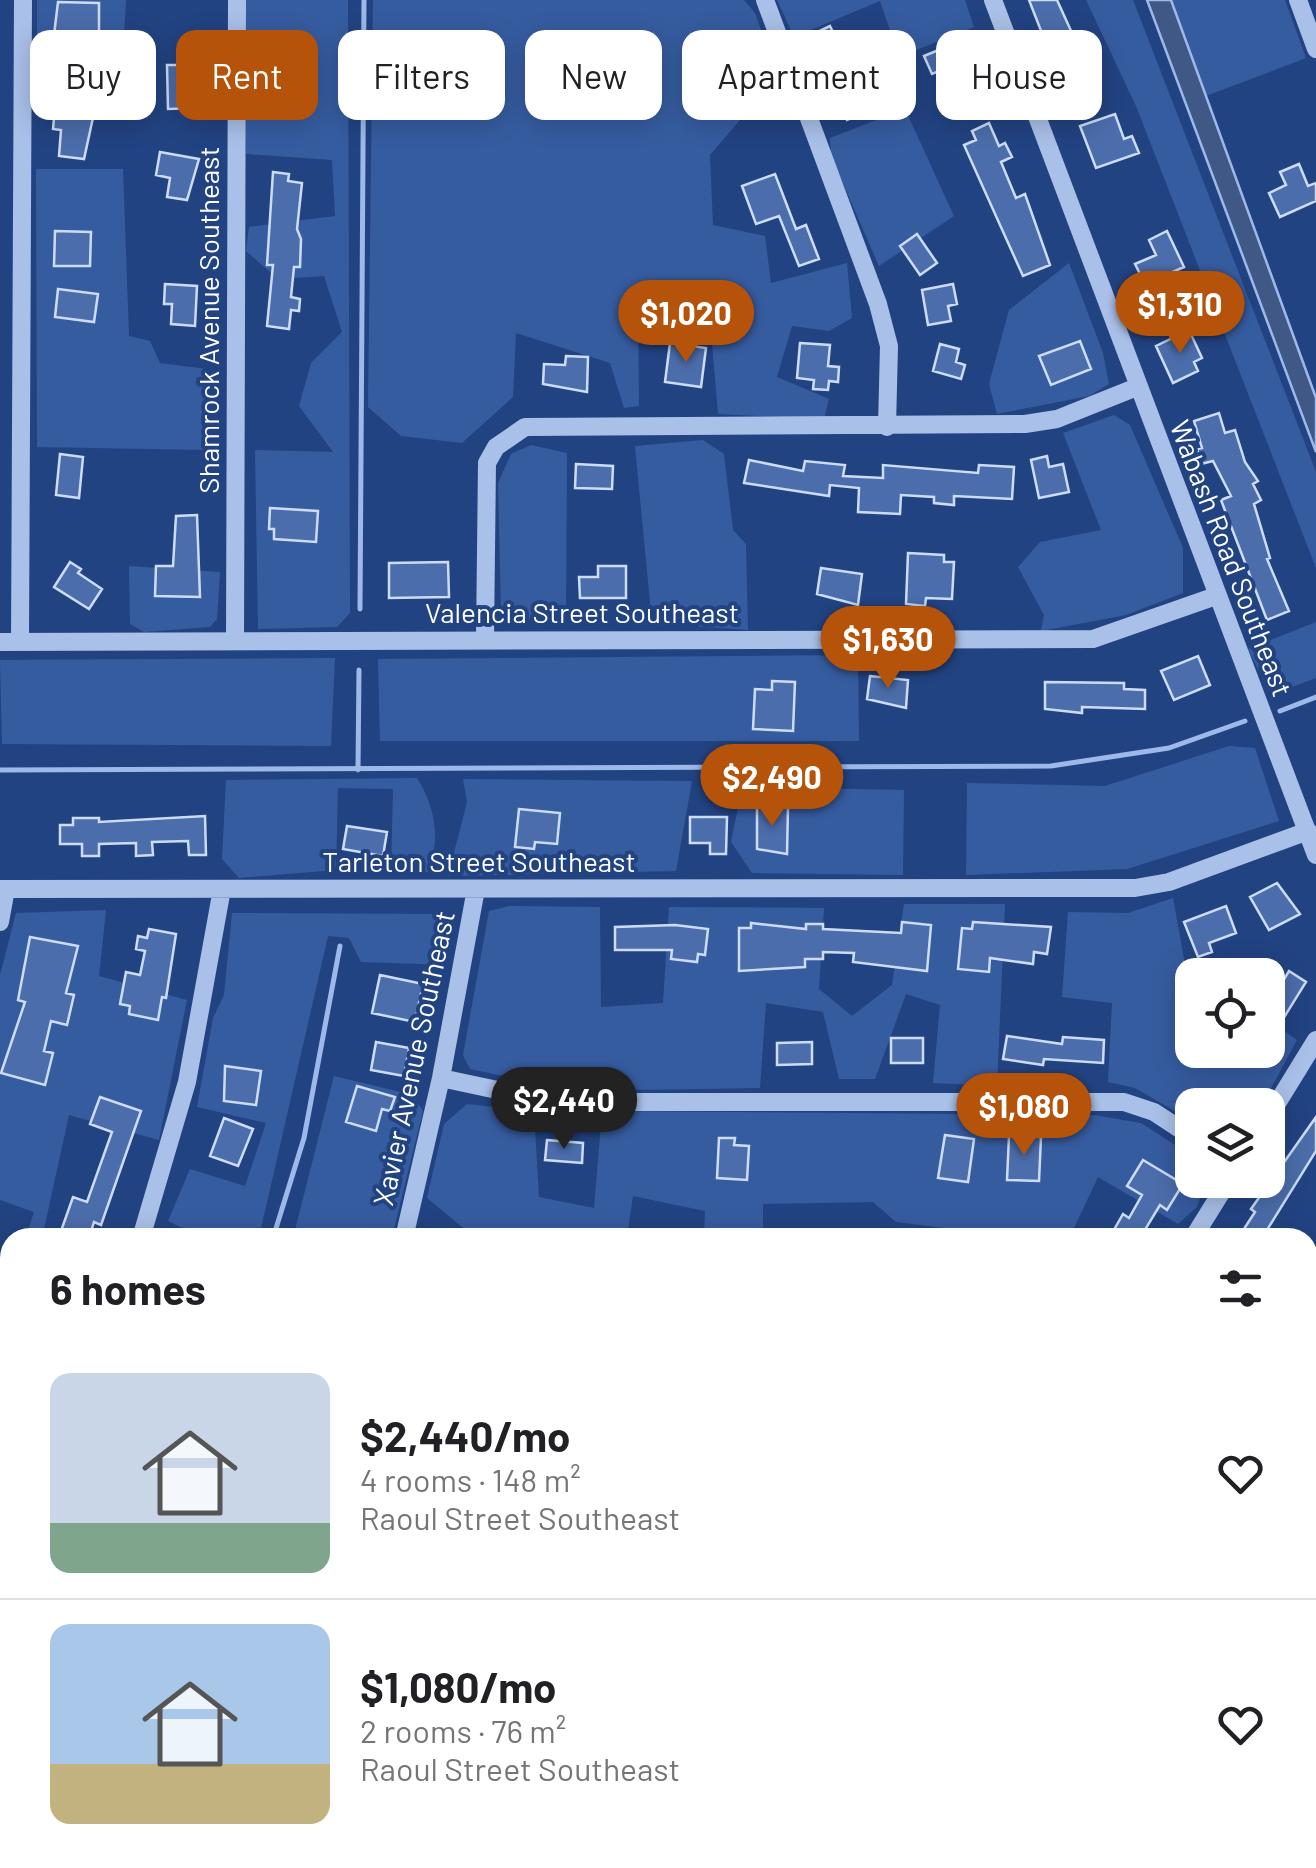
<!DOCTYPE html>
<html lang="en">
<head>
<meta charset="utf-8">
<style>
  body { margin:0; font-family:Barlow,sans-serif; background:#f6f6f6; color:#202124; height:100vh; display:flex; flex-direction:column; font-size:38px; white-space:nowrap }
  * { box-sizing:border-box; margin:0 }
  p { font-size:32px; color:#757577 }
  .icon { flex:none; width:55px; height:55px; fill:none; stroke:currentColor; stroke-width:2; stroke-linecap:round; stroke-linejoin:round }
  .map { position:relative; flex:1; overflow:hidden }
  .details { position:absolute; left:0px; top:1228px; width:1318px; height:642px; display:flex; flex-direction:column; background:#fff; border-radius:30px 30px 0 0; box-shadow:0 5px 25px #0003 }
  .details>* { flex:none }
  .hud { position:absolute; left:30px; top:30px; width:1258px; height:90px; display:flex; gap:20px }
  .tools { position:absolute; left:1175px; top:958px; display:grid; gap:20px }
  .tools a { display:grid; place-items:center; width:110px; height:110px; border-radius:20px; background:#fff; box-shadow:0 5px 25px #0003; font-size:50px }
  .price { position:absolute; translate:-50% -85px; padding:0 22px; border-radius:35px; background:#b45309; color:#fff; font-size:32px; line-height:65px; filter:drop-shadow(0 2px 5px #0008) }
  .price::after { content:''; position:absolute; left:50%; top:60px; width:30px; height:22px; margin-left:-15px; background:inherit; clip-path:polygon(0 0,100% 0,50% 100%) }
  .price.on { background:#222; color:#fff }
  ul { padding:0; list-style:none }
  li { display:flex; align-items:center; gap:30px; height:250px; padding:0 50px }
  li+li { border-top:2px solid #e0e0e0 }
  li span { display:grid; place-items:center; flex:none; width:280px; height:200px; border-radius:20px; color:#555 }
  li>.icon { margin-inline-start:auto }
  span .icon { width:120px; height:120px; fill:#fffc; stroke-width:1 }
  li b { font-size:42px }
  h2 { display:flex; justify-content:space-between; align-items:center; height:120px; padding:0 50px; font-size:42px }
  .pill { padding:0 35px; border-radius:20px; background:#fff; box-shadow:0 5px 25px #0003; font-size:35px; line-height:90px }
  .pill.on { background:#b45309; color:#fff }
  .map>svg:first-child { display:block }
  .green { fill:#365ca0 }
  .water { fill:#405886; stroke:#9db9e9; stroke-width:2.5 }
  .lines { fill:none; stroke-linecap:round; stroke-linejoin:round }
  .stream { stroke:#9db9e9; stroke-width:5 }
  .building { fill:#4b6dab; stroke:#cddcf6; stroke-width:2.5 }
  .minor { stroke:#a9c0e8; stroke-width:18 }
  .labels { text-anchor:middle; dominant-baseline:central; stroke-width:8; stroke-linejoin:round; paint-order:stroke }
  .street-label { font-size:28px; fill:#fff; stroke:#224382 }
</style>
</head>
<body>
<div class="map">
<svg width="1316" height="1868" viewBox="0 0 1316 1868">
  <rect width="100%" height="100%" fill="#224382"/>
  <path class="green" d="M 37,0 L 126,0 L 123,51 L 37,49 Z
    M 245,0 L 348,0 L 350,613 L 337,627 L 258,629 L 255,450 L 333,452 L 299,406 L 311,363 L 342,332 L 324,276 L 278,279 L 246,251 L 249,227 L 335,216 L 332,160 L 246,154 Z
    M 373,0 L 744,0 L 755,13 L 785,98 L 746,113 L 710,155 L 713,225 L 765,236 L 771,283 L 847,263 L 852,318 L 829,331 L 792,326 L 777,377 L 829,399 L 824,419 L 718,414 L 709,307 L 638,310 L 639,406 L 624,408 L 610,363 L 516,333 L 513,397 L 462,443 L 401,436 L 368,407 Z
    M 777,0 L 965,0 L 974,27 L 899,57 L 880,1 L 794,37 Z
    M 1086,0 L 1133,0 L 1316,472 L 1316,568 L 1136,106 Z
    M 1171,0 L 1285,0 L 1306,58 L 1206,96 Z
    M 905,109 L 954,216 L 879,266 L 831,156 L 830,138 Z
    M 36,169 L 123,169 L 129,336 L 150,341 L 160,363 L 207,369 L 208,450 L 37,447 Z
    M 1069,263 L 1103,353 L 1109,384 L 1089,396 L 997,414 L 989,384 L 1009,310 Z
    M 1114,415 L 1130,425 L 1183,548 L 1183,593 L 1126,615 L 1041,631 L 1044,615 L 1018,567 L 1040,542 L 1101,530 L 1063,433 Z
    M 703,440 L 724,454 L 733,530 L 746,544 L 748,630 L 652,623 L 635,446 Z
    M 531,445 L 567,453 L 566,613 L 534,621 L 501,611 L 498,483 L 511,454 Z
    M 129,566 L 220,572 L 217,619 L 210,627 L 144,632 L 130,624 Z
    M 1316,622 L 1316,678 L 1271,695 L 1248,649 Z
    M 858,655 L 859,741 L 380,741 L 378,659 Z
    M 335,658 L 331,746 L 2,744 L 0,660 Z
    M 1229,746 L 1255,748 L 1279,821 L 1127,869 L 966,875 L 967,783 L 1105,786 Z
    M 417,778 C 436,809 440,838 429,872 L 391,873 L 393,789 L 338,788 L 336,870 L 239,878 L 222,859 L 226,780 Z
    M 463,779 L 692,781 L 676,871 L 448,876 L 467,802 Z
    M 742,787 L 904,790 L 903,875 L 752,873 L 731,842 Z
    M 1173,898 L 1185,964 L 1201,975 L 1192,975 L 1192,1050 L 1268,1050 L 1268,1020 L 1297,1040 L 1262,1105 L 1192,1105 L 1192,1121 L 1135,1088 L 1108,1082 L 1112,1003 L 1062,997 L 1068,912 L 1128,913 Z
    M 904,904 L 1005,904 L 997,1086 L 933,1083 L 940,1005 L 906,994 L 875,1079 L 839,1079 L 823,1012 L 766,1003 L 760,1088 L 574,1091 L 470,1069 L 463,1055 L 489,911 L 509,906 L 600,907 L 601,1007 L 663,1003 L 669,907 L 824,908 L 819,989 L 852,1016 L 892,985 Z
    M 106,910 L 99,976 L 187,1000 L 159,1140 L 69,1115 L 44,1229 L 70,1237 L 26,1237 L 34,1212 L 0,1200 L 0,975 L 16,913 Z
    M 232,913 L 442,914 L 446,965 L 361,962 L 349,938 L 328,936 L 260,1233 L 257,1237 L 200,1237 L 168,1221 L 190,1169 L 245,1186 L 266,1123 L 197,1107 L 213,1018 L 224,995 Z
    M 334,1076 L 413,1095 L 423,1111 L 392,1237 L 293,1238 Z
    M 467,1104 L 534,1111 L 539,1197 L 594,1208 L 602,1111 L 1094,1115 L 1141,1123 L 1192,1156 L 1192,1180 L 1206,1180 L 1197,1207 L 1178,1224 L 1098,1177 L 1074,1228 L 1085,1238 L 1014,1237 L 896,1222 L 873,1202 L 763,1204 L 763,1237 L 704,1237 L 705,1211 L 633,1196 L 627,1237 L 516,1234 L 474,1237 L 427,1198 L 444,1124 Z
    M 10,1809 L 10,1860 L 94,1860 L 82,1868 L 0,1868 L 0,1825 Z
    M 639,1860 L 792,1860 L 787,1868 L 653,1868 Z"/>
  <path class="water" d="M 1147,0 L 1171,0 L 1316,398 L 1316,452 Z"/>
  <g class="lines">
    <path class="stream" d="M 360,609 L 364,0
      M 1280,711 L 1316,697
      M 0,770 L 1051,766 L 1169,748 L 1245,721
      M 358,770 L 359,670
      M 273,1238 L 304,1138 L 340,946
      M 0,1805 L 10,1789
      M 401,1860 L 414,1868"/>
  </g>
  <path class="building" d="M 1029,0 L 1057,0 L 1092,77 L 1063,87 Z
    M 58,2 L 99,3 L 99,43 L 84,43 L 80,111 L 94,113 L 84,159 L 59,156 L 61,130 L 53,129 L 61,43 L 53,43 Z
    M 830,26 L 835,36 L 842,33 L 851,50 L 841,55 L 852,78 L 857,76 L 864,93 L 878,87 L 885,105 L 847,120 L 839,101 L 846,98 L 833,68 L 827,71 L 809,36 Z
    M 963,40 L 978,76 L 956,84 L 949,67 L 932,74 L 924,56 Z
    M 748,64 L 759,92 L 717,107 L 707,79 Z
    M 167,65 L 192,65 L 193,108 L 168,109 Z
    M 1115,114 L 1124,139 L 1132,136 L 1139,153 L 1096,168 L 1080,126 Z
    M 989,123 L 999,146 L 1005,143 L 1012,157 L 1001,162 L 1016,198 L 1025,194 L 1050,265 L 1023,276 L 964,145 L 976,140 L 972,131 Z
    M 160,152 L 199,159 L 187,200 L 167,197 L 170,178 L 156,175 Z
    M 1299,164 L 1308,186 L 1316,183 L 1316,201 L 1280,217 L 1269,193 L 1286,185 L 1280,172 Z
    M 273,172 L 289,174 L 288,181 L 302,183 L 297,229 L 301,239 L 300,267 L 294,267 L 291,297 L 300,299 L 299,311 L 291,310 L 289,329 L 267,326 L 273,265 L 267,265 Z
    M 775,174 L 796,229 L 806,225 L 819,259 L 799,266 L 779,216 L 756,224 L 742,186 Z
    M 55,231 L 91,232 L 90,266 L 54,266 Z
    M 1167,231 L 1184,267 L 1145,284 L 1135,264 L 1156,255 L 1149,240 Z
    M 917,234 L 937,263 L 920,275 L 900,246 Z
    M 165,284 L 197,286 L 195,326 L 171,324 L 172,304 L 164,304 Z
    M 953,284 L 957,304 L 948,306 L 951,321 L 928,325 L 922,290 Z
    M 58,289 L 98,294 L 94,322 L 55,317 Z
    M 1189,330 L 1202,358 L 1194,362 L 1198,371 L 1173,383 L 1156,346 Z
    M 1080,341 L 1091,369 L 1051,385 L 1039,356 Z
    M 670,343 L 706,348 L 701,387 L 665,382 Z
    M 800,343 L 830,345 L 828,366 L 839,367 L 838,382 L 829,381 L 828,390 L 813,389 L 814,380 L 797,378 Z
    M 940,344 L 959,349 L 956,362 L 965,365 L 961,379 L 933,371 Z
    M 566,356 L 588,357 L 587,392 L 543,384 L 544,364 L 565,365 Z
    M 1219,413 L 1225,433 L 1235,430 L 1245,462 L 1258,481 L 1253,484 L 1261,500 L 1254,504 L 1270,558 L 1267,559 L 1289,611 L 1267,620 L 1221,500 L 1231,496 L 1213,461 L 1201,464 L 1197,449 L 1202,448 L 1194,421 Z
    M 60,454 L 83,457 L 79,498 L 56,495 Z
    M 1047,456 L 1049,467 L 1063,464 L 1069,492 L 1039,498 L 1031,460 Z
    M 749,460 L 803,471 L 805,461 L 845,465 L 843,476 L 883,478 L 883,465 L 978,473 L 979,465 L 1014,467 L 1012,499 L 954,496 L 954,505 L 934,503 L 934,497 L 901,495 L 900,514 L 858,512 L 859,488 L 830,485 L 829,496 L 744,483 Z
    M 576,464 L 613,466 L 612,489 L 575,488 Z
    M 270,508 L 318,511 L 316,542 L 274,539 L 274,529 L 269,529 Z
    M 197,515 L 200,597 L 155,596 L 156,566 L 173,566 L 176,516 Z
    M 908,553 L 944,555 L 944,562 L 954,562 L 952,599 L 926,598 L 925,606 L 906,604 Z
    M 70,562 L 81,569 L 78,573 L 102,589 L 89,609 L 54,587 Z
    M 448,562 L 449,597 L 389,598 L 389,563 Z
    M 598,566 L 626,566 L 626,598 L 580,598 L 579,577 L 598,577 Z
    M 821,568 L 862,574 L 858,605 L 817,594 Z
    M 1198,656 L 1210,685 L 1174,700 L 1161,671 Z
    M 870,676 L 908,680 L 906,708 L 867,699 Z
    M 772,681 L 795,682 L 793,731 L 753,729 L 755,689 L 772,690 Z
    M 1045,682 L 1124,683 L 1124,689 L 1145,690 L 1145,709 L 1082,707 L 1082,713 L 1045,709 Z
    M 757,806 L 788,807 L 787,854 L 757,849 Z
    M 519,809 L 560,813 L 557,844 L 535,842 L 534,849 L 515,847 Z
    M 205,816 L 206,855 L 189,855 L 188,841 L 152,842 L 153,855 L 136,856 L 136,843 L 99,844 L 99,856 L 82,856 L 82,844 L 60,844 L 60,825 L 73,825 L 73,818 L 99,818 L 99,822 Z
    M 690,817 L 727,817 L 726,854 L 710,854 L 710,843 L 690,843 Z
    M 347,826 L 387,832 L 383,856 L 343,849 Z
    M 1277,883 L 1300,914 L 1269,930 L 1250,897 Z
    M 1226,906 L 1236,933 L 1209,943 L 1212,952 L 1198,957 L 1184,922 Z
    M 902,922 L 931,925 L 927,971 L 853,962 L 854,953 L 823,952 L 823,959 L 805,959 L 805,967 L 739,971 L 739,928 L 751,928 L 751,923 L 806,929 L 806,924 L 823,924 L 823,929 L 901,933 Z
    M 973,922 L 1051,927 L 1047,954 L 1034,952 L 1033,964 L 990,958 L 989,972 L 958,969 L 962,928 L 972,929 Z
    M 675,925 L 708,929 L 705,955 L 698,954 L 697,962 L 671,959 L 672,950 L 615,950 L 615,927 Z
    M 149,929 L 176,934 L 166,998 L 162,997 L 158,1020 L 129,1014 L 130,1006 L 120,1004 L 126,972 L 140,975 L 145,951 L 136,949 L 138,936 L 147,938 Z
    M 30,937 L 78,946 L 66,993 L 74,995 L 67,1025 L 51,1021 L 44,1051 L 53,1053 L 45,1085 L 1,1073 L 25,1002 L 18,1000 Z
    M 1289,971 L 1306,982 L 1283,1019 L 1268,1006 Z
    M 380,975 L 423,984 L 415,1022 L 372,1013 Z
    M 1007,1036 L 1062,1044 L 1063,1037 L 1104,1040 L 1103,1063 L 1044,1059 L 1043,1065 L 1003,1059 Z
    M 891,1038 L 923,1038 L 923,1063 L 891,1063 Z
    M 376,1042 L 409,1048 L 404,1076 L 371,1070 Z
    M 812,1042 L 812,1064 L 777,1065 L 777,1043 Z
    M 225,1066 L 261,1071 L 256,1105 L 224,1101 Z
    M 357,1086 L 395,1097 L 390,1111 L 382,1109 L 376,1131 L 346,1122 Z
    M 100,1097 L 141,1111 L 101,1225 L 94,1222 L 89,1238 L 81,1238 L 61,1231 L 73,1197 L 87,1202 L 112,1132 L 90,1124 Z
    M 1316,1117 L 1316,1151 L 1262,1238 L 1250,1238 L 1242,1232 L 1255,1212 L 1251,1209 Z
    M 224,1118 L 253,1129 L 238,1166 L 210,1156 Z
    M 945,1135 L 974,1139 L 968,1182 L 938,1178 Z
    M 1009,1136 L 1041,1137 L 1039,1181 L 1007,1180 Z
    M 719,1138 L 735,1138 L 734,1145 L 749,1146 L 747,1180 L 717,1178 Z
    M 547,1140 L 583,1143 L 582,1163 L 545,1160 Z
    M 1143,1160 L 1183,1184 L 1167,1210 L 1160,1205 L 1140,1238 L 1117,1238 L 1120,1231 L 1115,1228 L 1123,1214 L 1129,1218 L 1142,1195 L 1127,1186 Z"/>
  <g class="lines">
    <path class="minor" d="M 765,0 L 878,304 L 889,346 L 887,427
      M 993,0 L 1316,855
      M 1298,0 L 1316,49
      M 485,639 L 487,463 L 496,447 L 525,427 L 1025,424 L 1057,419 L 1137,387
      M 235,640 L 237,0
      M 0,642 L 1093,639 L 1216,596
      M 20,642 L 23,0
      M 0,889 L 1135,888 L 1169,882 L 1308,831
      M 0,922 L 6,889
      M 441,1078 L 553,1102 L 1124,1102 L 1154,1112 L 1192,1137
      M 1268,1118 L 1316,1040
      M 141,1238 L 187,1082 L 222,889
      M 404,1238 L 441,1078 L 476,889
      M 1193,1238 L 1229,1180
      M 1308,1461 L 1316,1467
      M 0,1556 L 10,1540
      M 1308,1593 L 1316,1580
      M 618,1860 L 631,1868
      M 115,1868 L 130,1861 L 162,1868
      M 352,1868 L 357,1860
      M 801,1868 L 806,1860
      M 1136,1868 L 1141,1860"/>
  </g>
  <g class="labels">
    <g class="street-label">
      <text transform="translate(208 320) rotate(-90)">Shamrock Avenue Southeast</text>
      <text transform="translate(1232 558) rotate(69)">Wabash Road Southeast</text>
      <text x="582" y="612">Valencia Street Southeast</text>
      <text x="479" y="861">Tarleton Street Southeast</text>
      <text transform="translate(413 1058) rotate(-78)">Xavier Avenue Southeast</text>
    </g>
  </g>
</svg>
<div class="tools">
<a><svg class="icon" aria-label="locate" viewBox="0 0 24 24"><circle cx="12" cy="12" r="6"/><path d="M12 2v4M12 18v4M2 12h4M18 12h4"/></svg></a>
<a><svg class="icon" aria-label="layers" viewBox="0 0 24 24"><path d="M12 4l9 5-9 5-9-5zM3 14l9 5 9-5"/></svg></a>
</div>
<b class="price" style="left:1180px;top:356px">$1,310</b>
<b class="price" style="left:686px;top:365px">$1,020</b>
<b class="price" style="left:888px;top:691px">$1,630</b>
<b class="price" style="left:772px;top:829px">$2,490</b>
<b class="price on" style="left:564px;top:1152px">$2,440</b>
<b class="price" style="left:1024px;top:1158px">$1,080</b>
<div class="hud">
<a class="pill">Buy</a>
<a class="pill on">Rent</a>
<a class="pill">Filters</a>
<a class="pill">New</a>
<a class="pill">Apartment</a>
<a class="pill">House</a>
</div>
<section class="details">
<h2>6 homes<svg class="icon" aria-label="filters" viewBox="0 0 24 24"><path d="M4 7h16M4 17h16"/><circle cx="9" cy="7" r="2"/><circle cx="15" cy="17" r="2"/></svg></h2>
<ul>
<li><span style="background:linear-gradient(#c9d6e8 75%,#7fa58c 0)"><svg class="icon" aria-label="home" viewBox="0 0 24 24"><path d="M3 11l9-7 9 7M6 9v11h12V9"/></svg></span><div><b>$2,440/mo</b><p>4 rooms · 148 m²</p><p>Raoul Street Southeast</p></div><svg class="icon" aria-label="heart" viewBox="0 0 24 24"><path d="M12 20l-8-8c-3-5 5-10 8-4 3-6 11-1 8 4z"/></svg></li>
<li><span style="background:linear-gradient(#a9c7e8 70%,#c2b280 0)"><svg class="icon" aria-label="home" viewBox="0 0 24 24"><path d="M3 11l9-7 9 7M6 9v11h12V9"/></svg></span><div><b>$1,080/mo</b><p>2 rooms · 76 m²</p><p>Raoul Street Southeast</p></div><svg class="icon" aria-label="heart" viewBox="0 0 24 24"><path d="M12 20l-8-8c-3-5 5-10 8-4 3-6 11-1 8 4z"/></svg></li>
</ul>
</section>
</div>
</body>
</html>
